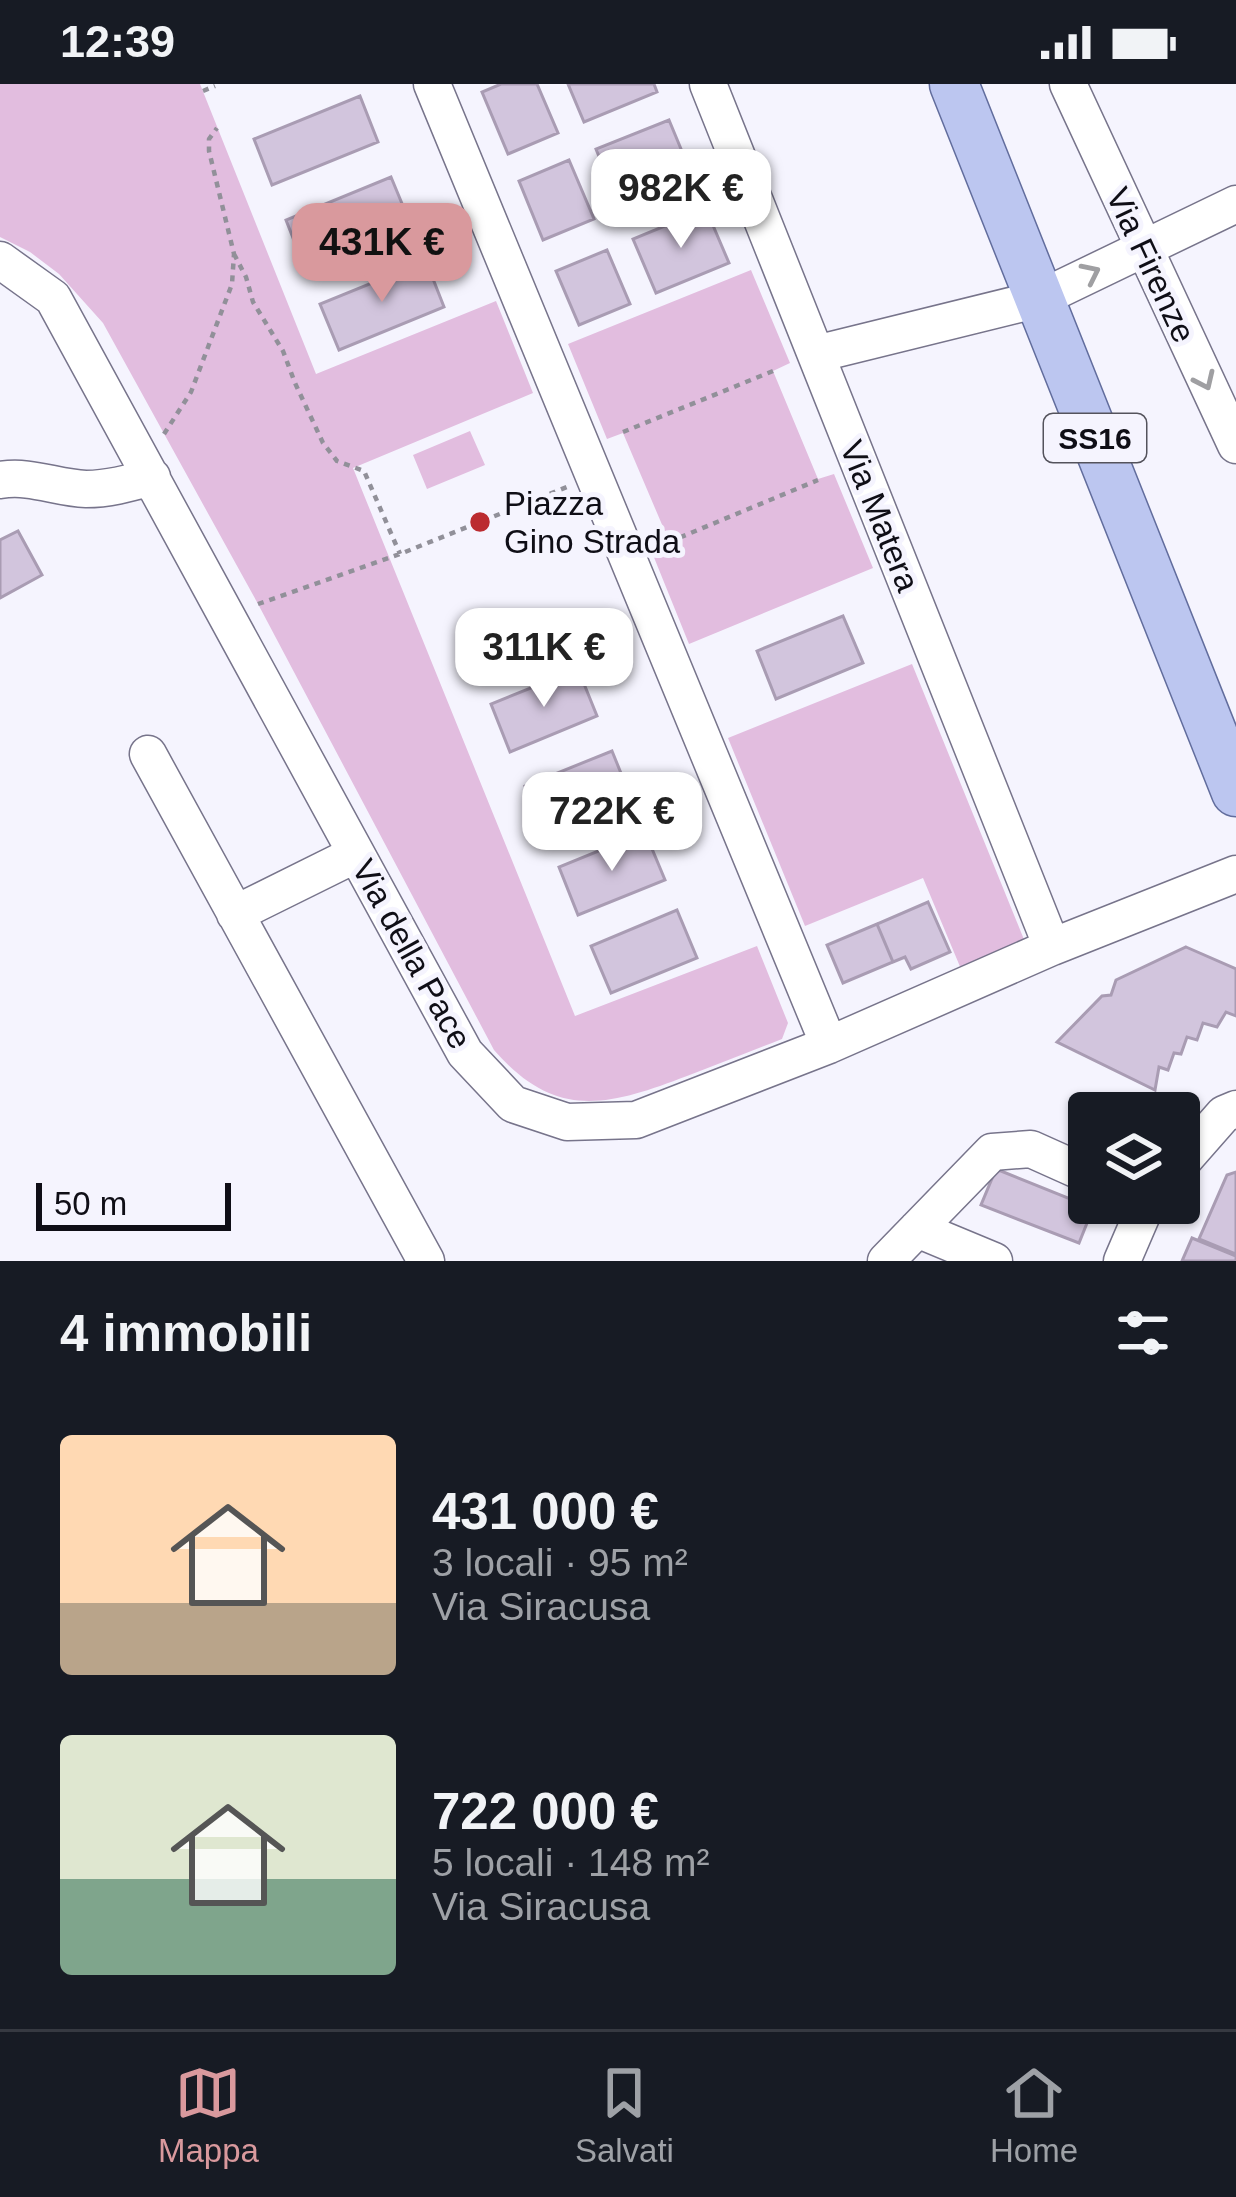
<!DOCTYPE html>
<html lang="it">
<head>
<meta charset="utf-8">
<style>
  body { margin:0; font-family:Arial,sans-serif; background:#20242c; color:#f1f3f6; height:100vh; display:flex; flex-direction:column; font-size:45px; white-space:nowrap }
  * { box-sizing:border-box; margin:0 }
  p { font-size:39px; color:#9ea1a6 }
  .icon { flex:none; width:66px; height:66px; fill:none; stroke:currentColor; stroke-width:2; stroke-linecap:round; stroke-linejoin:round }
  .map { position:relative; height:1177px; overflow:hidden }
  .side { display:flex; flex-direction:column; background:#171b24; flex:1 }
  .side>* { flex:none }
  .fabs { position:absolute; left:1068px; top:1008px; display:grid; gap:24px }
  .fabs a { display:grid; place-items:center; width:132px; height:132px; border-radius:12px; background:#171b24; box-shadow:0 3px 9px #0004; font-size:60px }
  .scale { position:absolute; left:36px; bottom:30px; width:195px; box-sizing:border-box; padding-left:12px; border:6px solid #0f0e16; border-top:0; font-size:33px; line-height:42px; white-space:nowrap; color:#0f0e16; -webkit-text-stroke:9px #f5f4fe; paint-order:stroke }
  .price { position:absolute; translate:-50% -102px; padding:0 27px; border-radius:24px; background:#fff; color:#222; font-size:39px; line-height:78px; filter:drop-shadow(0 3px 6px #0008) }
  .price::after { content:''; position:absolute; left:50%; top:72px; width:36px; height:27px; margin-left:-18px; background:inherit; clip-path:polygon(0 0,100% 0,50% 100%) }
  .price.active { background:#d9999d; color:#111 }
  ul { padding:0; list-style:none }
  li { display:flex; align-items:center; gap:36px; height:300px; padding:0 60px }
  li span { display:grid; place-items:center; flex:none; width:336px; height:240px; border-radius:12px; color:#555 }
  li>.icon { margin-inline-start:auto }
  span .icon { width:144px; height:144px; fill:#fffc; stroke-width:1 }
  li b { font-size:51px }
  h2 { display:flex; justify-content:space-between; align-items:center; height:144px; padding:0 60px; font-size:51px }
  .status { display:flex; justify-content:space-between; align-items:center; height:84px; padding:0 60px; background:#171b24; direction:ltr }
  .status svg { height:33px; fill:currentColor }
  .tabs { display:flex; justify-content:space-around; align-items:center; height:168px; border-top:3px solid #363941; background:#171b24; font-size:33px; color:#9ea1a6 }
  .tabs a { display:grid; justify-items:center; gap:6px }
  .tabs .active { color:#d9999d }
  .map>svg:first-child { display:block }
  .green { fill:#e2bddf }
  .building { fill:#d2c5dd; stroke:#a99cb3; stroke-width:3 }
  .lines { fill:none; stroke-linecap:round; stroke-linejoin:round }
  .minor-casing { stroke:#77748b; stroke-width:39 }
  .major-casing { stroke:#626d9d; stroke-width:51 }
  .path { stroke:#919099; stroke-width:4.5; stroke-dasharray:6 6; stroke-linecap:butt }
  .minor { stroke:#fff; stroke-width:36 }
  .major { stroke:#bcc6f0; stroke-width:48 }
  .oneway { stroke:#9f9fa2 }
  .poi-dot { fill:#bb2b30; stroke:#f5f4fe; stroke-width:4.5 }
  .labels { text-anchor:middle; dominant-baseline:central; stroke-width:10; stroke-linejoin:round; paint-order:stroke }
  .shield { fill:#f5f4fe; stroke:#54535c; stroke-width:3 }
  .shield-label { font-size:30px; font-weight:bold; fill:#0f0e16 }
  .street-label { font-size:33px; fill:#0f0e16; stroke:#f5f4fe }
  .poi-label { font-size:33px; fill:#0f0e16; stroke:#f5f4fe; text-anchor:start }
</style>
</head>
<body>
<div class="status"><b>12:39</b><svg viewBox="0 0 49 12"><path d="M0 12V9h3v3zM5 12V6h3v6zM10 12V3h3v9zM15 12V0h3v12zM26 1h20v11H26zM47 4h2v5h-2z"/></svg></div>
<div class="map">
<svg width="1236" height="1177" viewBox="0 0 1236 1177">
  <rect width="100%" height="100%" fill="#f5f4fe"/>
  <path class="green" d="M 0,0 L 200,0 L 316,290 L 496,217 L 533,309 L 353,384 L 575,932 L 757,862 L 788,939 L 782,955 C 751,967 719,980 687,992 C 608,1022 556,1037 494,966 L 258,520 L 103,239 L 59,190 L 30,168 L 0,153 Z
    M 751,186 L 790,279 L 773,287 L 818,395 L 834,390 L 873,484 L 689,560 L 651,466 L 669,457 L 623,349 L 607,355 L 568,260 Z
    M 470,347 L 485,381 L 427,405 L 413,371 Z
    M 912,580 L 1025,858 L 961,885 L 923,794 L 805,842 L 728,654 Z"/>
  <path class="building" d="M 501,0 L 537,0 L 558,49 L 508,70 L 482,8 Z
    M 568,0 L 654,0 L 657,8 L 584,38 Z
    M 360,12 L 378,58 L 272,101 L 254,55 Z
    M 669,36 L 693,94 L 620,124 L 596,65 Z
    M 569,76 L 594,135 L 543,156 L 519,97 Z
    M 391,93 L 410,139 L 304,182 L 286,136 Z
    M 706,125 L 729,179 L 656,209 L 633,155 Z
    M 607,166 L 630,220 L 579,241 L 556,187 Z
    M 426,177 L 444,223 L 339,266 L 320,220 Z
    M 18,447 L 42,491 L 0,514 L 0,456 Z
    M 843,532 L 863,579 L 776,615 L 757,567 Z
    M 578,585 L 597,632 L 510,668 L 491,620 Z
    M 612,667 L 631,714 L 544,750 L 525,702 Z
    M 645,748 L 665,796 L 578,831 L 559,783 Z
    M 928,818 L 950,868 L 911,885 L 905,873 L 893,878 L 877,840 Z
    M 677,826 L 697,874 L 611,909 L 591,862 Z
    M 877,840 L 893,878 L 843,899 L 827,861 Z
    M 1186,863 L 1236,885 L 1236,932 L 1226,928 L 1217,943 L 1203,939 L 1197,956 L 1187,953 L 1181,970 L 1174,969 L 1168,986 L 1159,983 L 1155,1006 L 1057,958 L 1102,912 L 1111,911 L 1116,896 Z
    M 996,1085 L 1093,1124 L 1079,1159 L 981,1121 Z
    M 1236,1088 L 1236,1170 L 1199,1155 L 1227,1091 Z
    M 1192,1154 L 1236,1172 L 1236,1177 L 1182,1177 Z"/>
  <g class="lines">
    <g class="minor-casing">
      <path id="minor" d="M 432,0 L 829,961
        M 708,0 L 1052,863
        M 1068,0 L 1236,361
        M 0,176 L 53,214 L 465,969 L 513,1020 L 567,1038 L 636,1036 L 829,961 L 1052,863 L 1236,790
        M 816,270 L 1039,215 L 1236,120
        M 0,396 C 32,391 56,404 86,405 C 109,405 130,399 152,393
        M 148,670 L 426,1177
        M 235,830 L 356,770
        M 1179,1081 L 1224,1030 L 1236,1025
        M 917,1145 L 994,1177
        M 886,1177 L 992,1068 L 1031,1065 L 1089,1091
        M 1122,1177 L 1147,1119"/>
    </g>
    <g class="major-casing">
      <path id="major" d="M 954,0 L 1236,708"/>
    </g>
    <path class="path" d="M 203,7 L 215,2
      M 234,170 L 246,193 L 253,218 L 283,267 L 295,299 L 323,359 L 337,377 L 364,387 L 400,470
      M 623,348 L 773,287
      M 164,350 L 191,308 L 232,200 L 234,170 L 209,67 L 209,55 L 217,44
      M 669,458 L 818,396
      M 258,520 L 400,470 L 567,403"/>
    <use href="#minor" class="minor"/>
    <use href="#major" class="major"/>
  </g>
  <defs><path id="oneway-chevron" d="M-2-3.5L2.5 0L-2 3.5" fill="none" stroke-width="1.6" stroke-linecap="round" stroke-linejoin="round" transform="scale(3)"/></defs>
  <g class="oneway">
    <use href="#oneway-chevron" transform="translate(1091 189) rotate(-26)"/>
    <use href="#oneway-chevron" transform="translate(1205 297) rotate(65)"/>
  </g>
  <circle class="poi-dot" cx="480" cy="438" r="12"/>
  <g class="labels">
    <rect class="shield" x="1044" y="330" width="102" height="48" rx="9"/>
    <g class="shield-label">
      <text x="1095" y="354">SS16</text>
    </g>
    <g class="street-label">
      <text transform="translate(1151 181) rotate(65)">Via Firenze</text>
      <text transform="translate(880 432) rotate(68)">Via Matera</text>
      <text transform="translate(412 870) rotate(61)">Via della Pace</text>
    </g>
    <g class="poi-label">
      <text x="504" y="419">Piazza<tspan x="504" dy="38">Gino Strada</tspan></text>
    </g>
  </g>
</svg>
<div class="fabs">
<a><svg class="icon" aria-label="layers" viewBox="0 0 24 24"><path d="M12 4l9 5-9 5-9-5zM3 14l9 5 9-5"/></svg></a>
</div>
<div class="scale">50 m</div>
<b class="price" style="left:681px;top:167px">982K €</b>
<b class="price active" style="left:382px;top:221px">431K €</b>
<b class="price" style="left:544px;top:626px">311K €</b>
<b class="price" style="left:612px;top:790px">722K €</b>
</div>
<section class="side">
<h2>4 immobili<svg class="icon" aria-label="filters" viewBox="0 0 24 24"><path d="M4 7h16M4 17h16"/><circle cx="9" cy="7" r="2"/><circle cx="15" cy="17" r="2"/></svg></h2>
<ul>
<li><span style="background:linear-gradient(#ffd9b3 70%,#b9a48a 0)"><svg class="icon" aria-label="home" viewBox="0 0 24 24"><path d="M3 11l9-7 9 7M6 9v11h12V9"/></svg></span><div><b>431 000 €</b><p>3 locali · 95 m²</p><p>Via Siracusa</p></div></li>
<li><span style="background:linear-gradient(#dfe7d0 60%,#7fa58c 0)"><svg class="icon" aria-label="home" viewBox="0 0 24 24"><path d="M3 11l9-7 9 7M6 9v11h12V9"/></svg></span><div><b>722 000 €</b><p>5 locali · 148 m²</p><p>Via Siracusa</p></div></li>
</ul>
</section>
<nav class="tabs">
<a class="active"><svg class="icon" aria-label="map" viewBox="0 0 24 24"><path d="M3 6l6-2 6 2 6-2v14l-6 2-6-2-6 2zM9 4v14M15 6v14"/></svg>Mappa</a>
<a><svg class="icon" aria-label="saved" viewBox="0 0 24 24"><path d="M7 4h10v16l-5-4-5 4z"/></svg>Salvati</a>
<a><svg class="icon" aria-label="home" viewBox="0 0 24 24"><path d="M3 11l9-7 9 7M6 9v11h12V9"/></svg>Home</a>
</nav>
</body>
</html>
